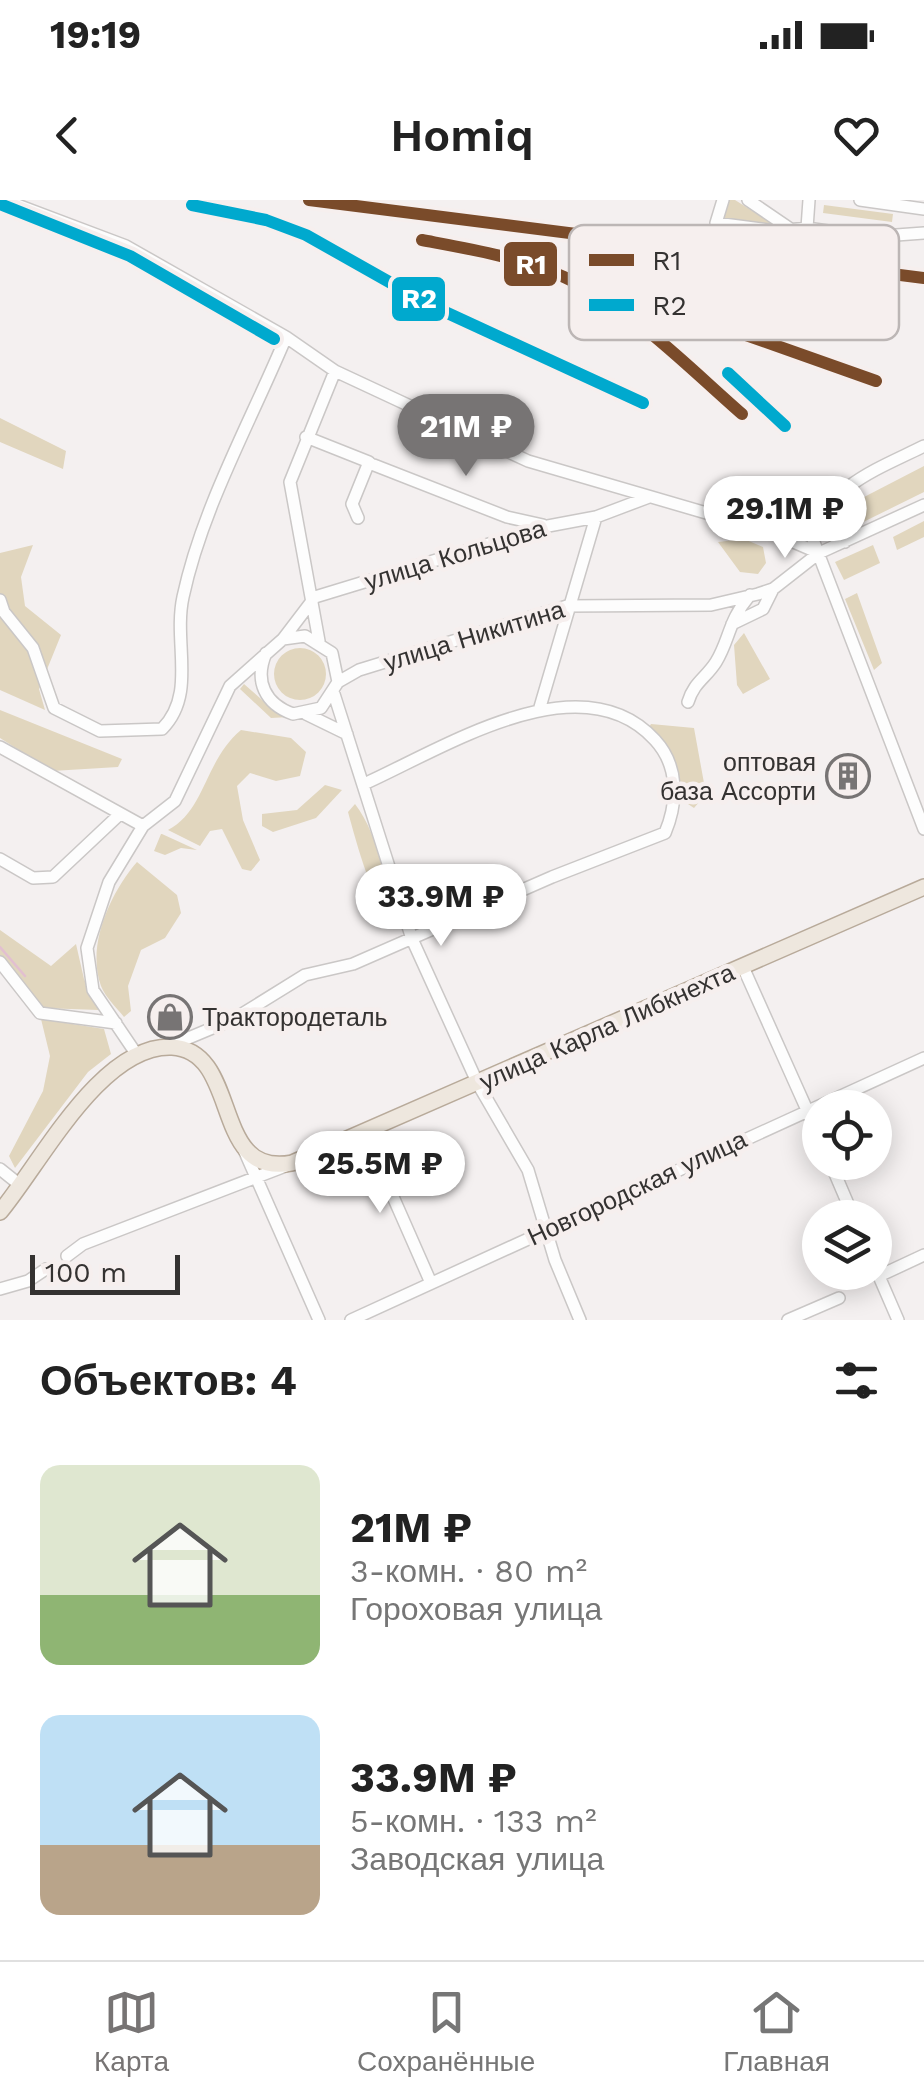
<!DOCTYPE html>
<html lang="ru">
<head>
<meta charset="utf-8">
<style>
  body { margin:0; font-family:"Work Sans",sans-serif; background:#f6f6f6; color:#222; height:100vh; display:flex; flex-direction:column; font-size:38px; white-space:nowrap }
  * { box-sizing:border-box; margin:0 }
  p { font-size:32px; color:#767676 }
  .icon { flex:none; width:55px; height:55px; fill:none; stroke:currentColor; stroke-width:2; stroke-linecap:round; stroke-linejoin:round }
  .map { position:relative; height:1120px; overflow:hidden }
  .details { display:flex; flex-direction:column; background:#fff; flex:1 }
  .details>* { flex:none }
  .tools { position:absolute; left:802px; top:890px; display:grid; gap:20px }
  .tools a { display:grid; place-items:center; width:90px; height:90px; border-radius:50%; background:#fff; box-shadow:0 5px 25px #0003; font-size:50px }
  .scale { position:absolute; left:30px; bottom:25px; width:150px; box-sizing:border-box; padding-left:10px; border:5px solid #343231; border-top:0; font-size:28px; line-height:35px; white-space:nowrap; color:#343231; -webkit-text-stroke:8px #f6efee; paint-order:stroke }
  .price { position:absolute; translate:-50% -85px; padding:0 22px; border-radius:35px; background:#fff; color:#222; font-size:32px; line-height:65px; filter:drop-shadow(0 2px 5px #0008) }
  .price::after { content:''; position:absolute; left:50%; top:60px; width:30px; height:22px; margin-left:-15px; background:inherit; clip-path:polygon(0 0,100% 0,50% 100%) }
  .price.active { background:#777474; color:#fff }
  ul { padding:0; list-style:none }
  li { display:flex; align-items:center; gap:30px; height:250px; padding:0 40px }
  li span { display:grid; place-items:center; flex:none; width:280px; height:200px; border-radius:20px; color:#555 }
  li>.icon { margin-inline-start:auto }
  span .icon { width:120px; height:120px; fill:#fffc; stroke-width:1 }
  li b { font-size:42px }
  h2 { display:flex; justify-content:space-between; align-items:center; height:120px; padding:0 40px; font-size:42px }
  .status { display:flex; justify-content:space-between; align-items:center; height:70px; padding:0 50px; background:#fff; direction:ltr }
  .status svg { height:28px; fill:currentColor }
  header { display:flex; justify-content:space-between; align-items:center; height:130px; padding:0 40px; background:#fff; font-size:45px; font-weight:600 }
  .dock { display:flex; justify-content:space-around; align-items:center; height:140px; border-top:2px solid #e0e0e0; background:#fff; font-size:28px; color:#767676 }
  .dock a { display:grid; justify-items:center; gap:5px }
  .dock .active { color:#777474 }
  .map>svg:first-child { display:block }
  .green { fill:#e1d6be }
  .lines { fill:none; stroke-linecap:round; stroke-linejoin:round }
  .stream { stroke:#e2bfd0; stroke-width:2.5 }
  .minor-casing { stroke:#cac7c6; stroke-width:14 }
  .major-casing { stroke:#b8aa9a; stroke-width:18 }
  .minor { stroke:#fdfdfd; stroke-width:11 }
  .major { stroke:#eee7de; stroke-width:15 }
  .rail-1-casing { stroke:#f6efee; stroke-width:20 }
  .rail-2-casing { stroke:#f6efee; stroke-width:20 }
  .rail-1 { stroke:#7a4b2a; stroke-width:12 }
  .rail-2 { stroke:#00a9ce; stroke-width:12 }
  .labels { text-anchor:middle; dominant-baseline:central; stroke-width:9; stroke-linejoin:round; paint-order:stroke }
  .street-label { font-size:25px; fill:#343231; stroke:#f6efee }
  .poi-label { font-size:25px; fill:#343231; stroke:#f6efee; text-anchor:end }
  .key { fill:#f6efee; stroke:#bcb6b5; stroke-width:2.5 }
  .key-label { font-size:28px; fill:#343231 }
  .line-badge { stroke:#f6efee; stroke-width:4 }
  .badge-label { font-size:28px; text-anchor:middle; font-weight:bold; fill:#fff }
</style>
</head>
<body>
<div class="status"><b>19:19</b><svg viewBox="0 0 49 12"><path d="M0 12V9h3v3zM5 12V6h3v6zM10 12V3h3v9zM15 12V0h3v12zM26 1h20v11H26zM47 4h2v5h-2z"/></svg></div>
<header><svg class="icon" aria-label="back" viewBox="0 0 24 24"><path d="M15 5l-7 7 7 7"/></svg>Homiq<svg class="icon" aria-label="heart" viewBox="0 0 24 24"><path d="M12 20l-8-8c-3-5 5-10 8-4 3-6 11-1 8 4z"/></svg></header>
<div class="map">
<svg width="924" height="1120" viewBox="0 0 924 1120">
  <rect width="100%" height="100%" fill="#f4f0f0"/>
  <path class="green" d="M 729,0 L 735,0 L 778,27 L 723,19 Z
    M 824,5 L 893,14 L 892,22 L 823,13 Z
    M 0,218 L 66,251 L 63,269 L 0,242 Z
    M 924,266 L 924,292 L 839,334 L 831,332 L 839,310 Z
    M 792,301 L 797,310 L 787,323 L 768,326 L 747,317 L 776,303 Z
    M 924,321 L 924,337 L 897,350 L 893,337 Z
    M 744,339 L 763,347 L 766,363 L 758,374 L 740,372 L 718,342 Z
    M 33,345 L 21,377 L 25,406 L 61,435 L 39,489 L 45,510 L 0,490 L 0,353 Z
    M 873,345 L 880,363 L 844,380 L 835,362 Z
    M 857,393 L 882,463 L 874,470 L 845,399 Z
    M 744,433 L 770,479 L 743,494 L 737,485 L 734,445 Z
    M274 474a26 26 0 1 1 52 0a26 26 0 1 1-52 0Z
    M 244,484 L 270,507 L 290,517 L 271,518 L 240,489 Z
    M 0,510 L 122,559 L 118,567 L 52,571 L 0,538 Z
    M 651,524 L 694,528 L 706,594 L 694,608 L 685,602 L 648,529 Z
    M 241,530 L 291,538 L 306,552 L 300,576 L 276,581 L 250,573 L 237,586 L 243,620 L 260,660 L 251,671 L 242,669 L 222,629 L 210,631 L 200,646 L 168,630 C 206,610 204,561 241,530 Z
    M 325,585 L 342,590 L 316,618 L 273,632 L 262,626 L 262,614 L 297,610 Z
    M 355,604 C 381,638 385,687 397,728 C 374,710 356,641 348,612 Z
    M 161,634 L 162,634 L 197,650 L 181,648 L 165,655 L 154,651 Z
    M 137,662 L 177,695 L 181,713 L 165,738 L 141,750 L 128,786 L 131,811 L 124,817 C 117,808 105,797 101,786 C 86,745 111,692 137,662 Z
    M 0,730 L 51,766 L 76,744 L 84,779 L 99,810 L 41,808 L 0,756 Z
    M 41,819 L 104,829 L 111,854 L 88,872 L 15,968 L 9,956 L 43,891 L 50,856 Z
    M 357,949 L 369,962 L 363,996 L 327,984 C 331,962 335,954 357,949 Z"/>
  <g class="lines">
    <path class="stream" d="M 0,747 L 25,776"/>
    <g class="minor-casing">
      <path id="minor" d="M 4,0 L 126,46 L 286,137 L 335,171 L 528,261 L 768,331 L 819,353
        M 723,0 L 716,23 L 777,31 L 807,28 L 869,37 L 924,33
        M 748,0 L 792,30
        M 860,0 L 924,9
        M 807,28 L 809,0
        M 306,237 L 369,262 L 352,304 L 358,318
        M 924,246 C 878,269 829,285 812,337 L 924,629
        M 374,265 L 507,317 L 543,325
        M 826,314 L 825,332 L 845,342
        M 768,331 L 820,315
        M 315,397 L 548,326 L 596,317 L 649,297
        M 0,400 L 4,412 L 33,448 L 54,508 L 100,531 L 162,529 C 197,494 173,443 183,397 C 202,308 251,221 286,137
        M 732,424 L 763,409 L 773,389
        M 319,441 L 290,282 L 335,171
        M 266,453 C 254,481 265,504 293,514 L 321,508 L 338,482 L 332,453 L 305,436 L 283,439
        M 338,482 L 359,470 L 567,406 L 711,405 L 758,394 L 773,389 L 819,353 L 924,305
        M 334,494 L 412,739 L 478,884 L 528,970 L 555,1060 L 580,1120
        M 688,502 C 694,482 706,478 716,462 C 730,439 728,421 750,395
        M 540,507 L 596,317
        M 306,514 L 347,534
        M 0,547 L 143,626
        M 0,659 L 33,678 L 53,677 L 120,614
        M 0,762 L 40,813 L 116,823
        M 743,767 L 820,939
        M 167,847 L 234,819 L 305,775 L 353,764 L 552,677 L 665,633 C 678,602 679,566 655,540 C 581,459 444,548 364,584
        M 137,855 L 93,790 L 87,748 L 109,682 L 143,626 L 175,601 L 230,486 L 283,439 L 315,397
        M 365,933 L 431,1083
        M 244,950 L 319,1120
        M 830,962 L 854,1018
        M 0,969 L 20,985
        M 67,1056 L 83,1044 L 288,965
        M 875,1067 L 898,1120
        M 879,1076 L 924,1055
        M 0,1089 L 28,1081 L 46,1069
        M 351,1120 L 924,858
        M 788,1120 L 839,1098"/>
    </g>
    <g class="major-casing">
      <path id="major" d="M 0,1012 C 41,963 101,844 172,847 C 242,851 210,979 292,963 L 924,687"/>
    </g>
    <use href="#minor" class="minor"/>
    <use href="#major" class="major"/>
    <g class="rail-1-casing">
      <path id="rail-1" d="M 309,0 L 924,78
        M 422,40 C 470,49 519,57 564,77 C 632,108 687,166 742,214
        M 626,69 L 759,89
        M 593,71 L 726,128 L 876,181"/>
    </g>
    <g class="rail-2-casing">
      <path id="rail-2" d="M 0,4 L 130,56 L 274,139
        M 192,5 L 266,20 L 306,35 L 430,105 L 643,203
        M 728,173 L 785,226"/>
    </g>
    <use href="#rail-1" class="rail-1"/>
    <use href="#rail-2" class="rail-2"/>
  </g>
  <defs>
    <g id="building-ring" transform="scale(2.25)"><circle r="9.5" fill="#f6efee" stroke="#777474" stroke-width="1.5"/><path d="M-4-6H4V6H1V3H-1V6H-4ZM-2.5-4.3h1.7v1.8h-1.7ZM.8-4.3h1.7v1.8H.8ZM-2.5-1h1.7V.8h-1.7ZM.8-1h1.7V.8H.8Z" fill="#777474"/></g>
    <g id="shop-ring" transform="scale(2.25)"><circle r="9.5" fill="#f6efee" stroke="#777474" stroke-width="1.5"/><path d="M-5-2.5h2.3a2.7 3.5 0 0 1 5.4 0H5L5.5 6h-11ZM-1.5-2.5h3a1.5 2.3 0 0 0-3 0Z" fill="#777474"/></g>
  </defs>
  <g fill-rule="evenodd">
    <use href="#building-ring" x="848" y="576"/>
    <use href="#shop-ring" x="170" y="817"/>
  </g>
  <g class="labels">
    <g class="street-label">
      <text transform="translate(455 355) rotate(-17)">улица Кольцова</text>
      <text transform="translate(474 436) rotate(-17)">улица Никитина</text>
      <text transform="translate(607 827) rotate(-24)">улица Карла Либкнехта</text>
      <text transform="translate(637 988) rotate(-25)">Новгородская улица</text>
    </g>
    <g class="poi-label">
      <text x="816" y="562">оптовая<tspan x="816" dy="29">база Ассорти</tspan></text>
      <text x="202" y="817" text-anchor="start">Трактородеталь</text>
    </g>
  </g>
  <rect x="569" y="25" width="330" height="115" rx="15" class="key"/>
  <rect x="589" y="54" width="45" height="12" fill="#7a4b2a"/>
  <rect x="589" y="99" width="45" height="12" fill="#00a9ce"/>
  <g class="key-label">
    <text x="652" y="70">R1</text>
    <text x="652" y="115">R2</text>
  </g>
  <g class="line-badge">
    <rect x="502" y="40" width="57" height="48" rx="10" fill="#7a4b2a"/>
    <rect x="390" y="75" width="57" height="48" rx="10" fill="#00a9ce"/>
  </g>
  <g class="badge-label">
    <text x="531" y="74">R1</text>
    <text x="419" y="108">R2</text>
  </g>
</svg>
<div class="tools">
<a><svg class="icon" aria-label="locate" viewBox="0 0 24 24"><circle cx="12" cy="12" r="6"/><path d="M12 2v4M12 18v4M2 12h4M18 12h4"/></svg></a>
<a><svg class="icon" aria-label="layers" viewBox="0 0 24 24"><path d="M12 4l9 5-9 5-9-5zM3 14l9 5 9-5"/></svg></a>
</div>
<div class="scale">100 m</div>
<b class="price active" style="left:466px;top:279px">21M ₽</b>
<b class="price" style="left:785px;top:361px">29.1M ₽</b>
<b class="price" style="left:441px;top:749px">33.9M ₽</b>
<b class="price" style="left:380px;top:1016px">25.5M ₽</b>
</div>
<section class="details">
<h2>Объектов: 4<svg class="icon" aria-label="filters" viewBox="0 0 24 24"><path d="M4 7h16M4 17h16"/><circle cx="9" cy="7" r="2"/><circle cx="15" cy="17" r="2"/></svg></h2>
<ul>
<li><span style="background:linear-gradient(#dfe7d0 65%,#8fb573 0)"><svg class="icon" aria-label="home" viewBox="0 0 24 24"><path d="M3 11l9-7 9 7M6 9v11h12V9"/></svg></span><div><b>21M ₽</b><p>3-комн. · 80 m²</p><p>Гороховая улица</p></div></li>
<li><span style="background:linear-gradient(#bfe0f5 65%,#b9a48a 0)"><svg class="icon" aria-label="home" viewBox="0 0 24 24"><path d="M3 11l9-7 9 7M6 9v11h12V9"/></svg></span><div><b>33.9M ₽</b><p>5-комн. · 133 m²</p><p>Заводская улица</p></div></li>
</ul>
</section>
<nav class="dock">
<a class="active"><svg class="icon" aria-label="map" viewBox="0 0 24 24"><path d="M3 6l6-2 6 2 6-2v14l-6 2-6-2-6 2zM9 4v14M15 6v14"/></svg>Карта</a>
<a><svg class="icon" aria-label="saved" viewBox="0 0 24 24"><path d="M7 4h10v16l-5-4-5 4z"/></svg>Сохранённые</a>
<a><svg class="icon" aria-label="home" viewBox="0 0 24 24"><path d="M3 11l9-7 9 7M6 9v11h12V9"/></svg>Главная</a>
</nav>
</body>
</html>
